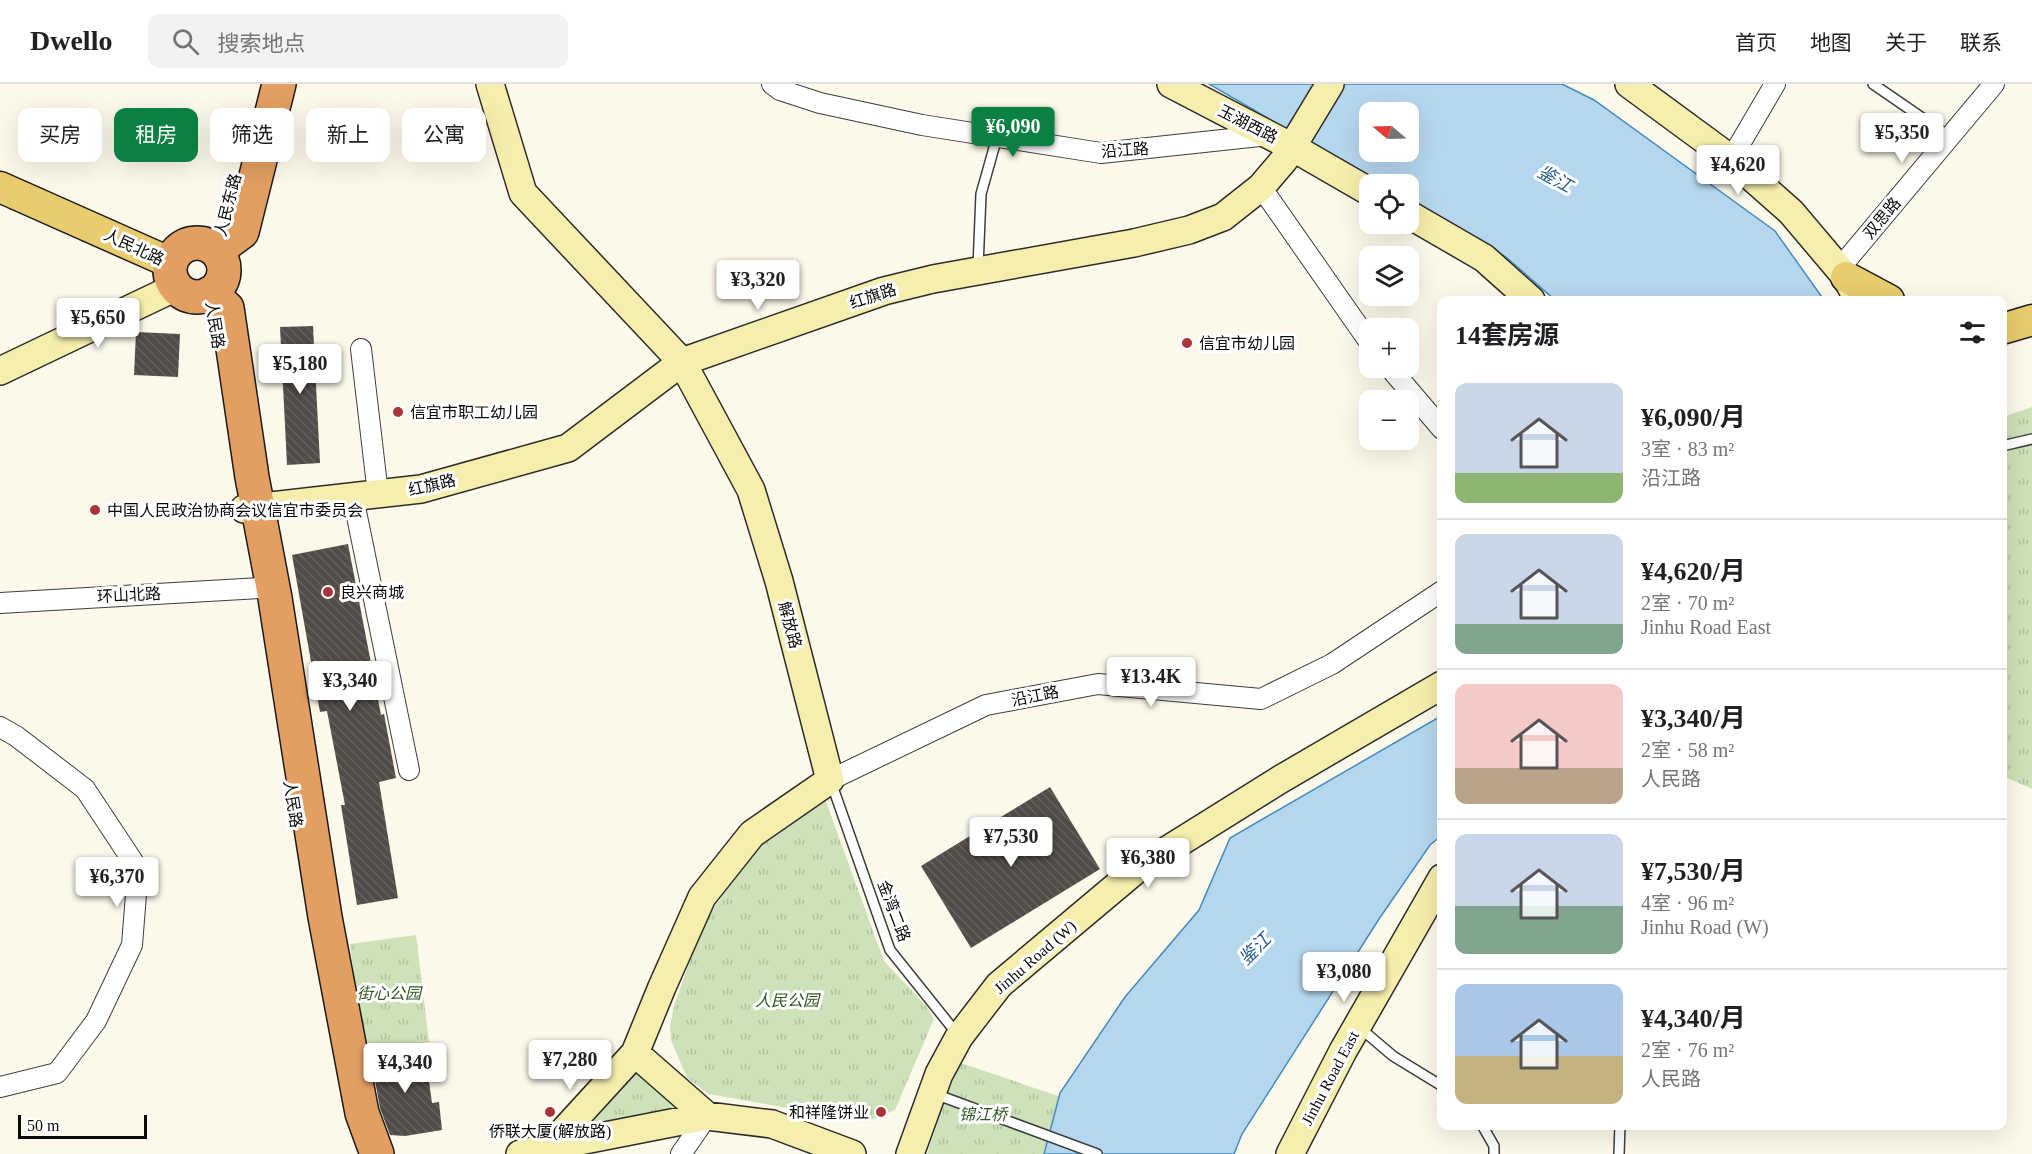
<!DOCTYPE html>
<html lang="zh">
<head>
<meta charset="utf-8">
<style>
  body { margin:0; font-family:"Times New Roman","Noto Sans SC",serif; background:#f2f2f2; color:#202124; height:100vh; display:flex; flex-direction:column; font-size:22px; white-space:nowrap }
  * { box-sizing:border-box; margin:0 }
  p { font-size:20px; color:#757577 }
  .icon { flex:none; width:33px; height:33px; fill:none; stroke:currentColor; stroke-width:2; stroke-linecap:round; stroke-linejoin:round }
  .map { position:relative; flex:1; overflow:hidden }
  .details { position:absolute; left:1437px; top:212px; width:570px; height:834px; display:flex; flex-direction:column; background:#fff; border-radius:12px; box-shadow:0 6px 24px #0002 }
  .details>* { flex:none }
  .top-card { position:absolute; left:18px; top:24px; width:570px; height:54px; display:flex; gap:12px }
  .needle { width:39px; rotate:289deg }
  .tools { position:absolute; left:1359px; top:18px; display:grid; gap:12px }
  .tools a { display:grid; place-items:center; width:60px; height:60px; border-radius:12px; background:#fff; box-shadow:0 6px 24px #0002; font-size:30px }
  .scale { position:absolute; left:18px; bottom:15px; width:129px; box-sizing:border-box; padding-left:6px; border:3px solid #0a0a0a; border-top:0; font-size:16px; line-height:21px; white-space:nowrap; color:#0a0a0a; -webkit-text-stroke:4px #fff; paint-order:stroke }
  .price { position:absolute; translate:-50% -51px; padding:0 14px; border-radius:6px; background:#fff; color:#222; font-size:20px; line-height:39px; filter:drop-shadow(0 2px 3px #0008) }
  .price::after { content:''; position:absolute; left:50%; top:36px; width:18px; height:14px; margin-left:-9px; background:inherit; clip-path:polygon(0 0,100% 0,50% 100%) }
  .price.active { background:#0b8043; color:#fff }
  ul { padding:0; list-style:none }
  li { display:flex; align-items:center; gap:18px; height:150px; padding:0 18px }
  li+li { border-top:2px solid #e0e0e0 }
  li span { display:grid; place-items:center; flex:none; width:168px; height:120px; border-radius:12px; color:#555 }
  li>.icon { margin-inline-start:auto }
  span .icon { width:72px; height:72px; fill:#fffc; stroke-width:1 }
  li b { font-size:26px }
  h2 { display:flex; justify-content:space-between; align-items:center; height:72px; padding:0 18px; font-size:26px }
  .chip { padding:0 21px; border-radius:12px; background:#fff; box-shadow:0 6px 24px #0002; font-size:21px; line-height:54px }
  .chip.active { background:#0b8043; color:#fff }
  header { display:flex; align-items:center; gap:36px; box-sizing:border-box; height:84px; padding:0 30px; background:#fff; border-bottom:2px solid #e0e0e0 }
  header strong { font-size:28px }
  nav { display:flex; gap:33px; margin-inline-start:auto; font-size:21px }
  .search { width:420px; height:54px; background:#f2f2f2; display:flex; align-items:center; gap:15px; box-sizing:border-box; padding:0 21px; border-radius:12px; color:#757577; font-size:22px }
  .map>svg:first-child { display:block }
  .grass { fill:url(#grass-tufts) }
  .water { fill:#b5d7ee; stroke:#448abc; stroke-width:1.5; fill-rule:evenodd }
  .building { fill:url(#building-back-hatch) }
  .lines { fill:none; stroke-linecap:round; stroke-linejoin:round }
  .lane-casing { stroke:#3d3d3d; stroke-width:12 }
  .street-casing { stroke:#3d3d3d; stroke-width:22 }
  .secondary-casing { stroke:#2c2c2c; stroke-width:30 }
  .primary-casing { stroke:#1b1b1b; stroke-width:33 }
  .highway-casing { stroke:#1b1b1b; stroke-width:36 }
  .lane { stroke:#fff; stroke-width:9 }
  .street { stroke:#fff; stroke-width:20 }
  .secondary { stroke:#f5eeac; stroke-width:27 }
  .primary { stroke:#e8cc6e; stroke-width:30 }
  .highway { stroke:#e39f62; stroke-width:33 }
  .poi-dot { fill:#a93438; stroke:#fff; stroke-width:2 }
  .labels { text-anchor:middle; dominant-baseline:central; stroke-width:6; stroke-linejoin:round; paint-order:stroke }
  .street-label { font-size:16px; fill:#0a0a0a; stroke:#fff }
  .poi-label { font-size:16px; fill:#0a0a0a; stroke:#fff; text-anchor:start }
  .park-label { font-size:16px; font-style:italic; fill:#2e5923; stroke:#fff }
  .water-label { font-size:18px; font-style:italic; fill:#245d8c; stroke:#fff }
</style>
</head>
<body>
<header>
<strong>Dwello</strong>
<div class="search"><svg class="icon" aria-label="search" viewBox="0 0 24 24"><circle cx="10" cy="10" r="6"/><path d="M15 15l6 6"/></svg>搜索地点</div>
<nav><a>首页</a><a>地图</a><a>关于</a><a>联系</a></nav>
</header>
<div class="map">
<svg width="2032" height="1070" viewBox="0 0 2032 1070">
  <defs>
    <pattern id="grass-tufts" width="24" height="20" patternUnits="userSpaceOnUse" patternTransform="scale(1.5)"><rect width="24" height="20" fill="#cde2b8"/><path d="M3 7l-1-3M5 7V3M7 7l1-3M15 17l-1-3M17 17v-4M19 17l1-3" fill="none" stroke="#afc19d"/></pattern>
    <pattern id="building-back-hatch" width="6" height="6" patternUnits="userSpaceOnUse" patternTransform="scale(1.5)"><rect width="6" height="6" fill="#514c48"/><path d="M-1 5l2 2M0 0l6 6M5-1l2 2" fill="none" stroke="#65615e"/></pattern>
  </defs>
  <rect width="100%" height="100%" fill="#fcf9ea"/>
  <path class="grass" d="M 2032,323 L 2032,705 L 2003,692 L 2003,333 Z
    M 825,715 L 884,877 L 927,923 L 934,935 L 895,1026 L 866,1038 L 709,1010 L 687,994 L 671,956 L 670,943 L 674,922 L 698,854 L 712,827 L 762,755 Z
    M 416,851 L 429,958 L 363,966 L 350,860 Z
    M 958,978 L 1229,1070 L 927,1070 Z
    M 636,987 L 681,1024 L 573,1053 Z"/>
  <path class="water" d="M 1209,0 L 1562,0 L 1594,16 L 1775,147 L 1824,216 L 1555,216 L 1506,173 L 1409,116 L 1408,100 L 1382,100 ZM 1370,28 L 1408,28 L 1408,68 L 1370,68 Z
    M 1441,632 L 1441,752 L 1430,761 L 1379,835 L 1242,1050 L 1234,1070 L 1044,1070 L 1060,1009 L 1125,913 L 1199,826 L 1230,754 Z"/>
  <path class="building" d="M 313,242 L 320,379 L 287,381 L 280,243 Z
    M 136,248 L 180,250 L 178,293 L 134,291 Z
    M 348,460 L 381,631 L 384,630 L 396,694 L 379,698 L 398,814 L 357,821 L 341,721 L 345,721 L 327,627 L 320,628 L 292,471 Z
    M 1050,703 L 1100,785 L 971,864 L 921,782 Z
    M 391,966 L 392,973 L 425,968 L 432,1019 L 439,1018 L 442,1046 L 405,1052 L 390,1051 L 380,1024 L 370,969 Z"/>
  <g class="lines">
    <g class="lane-casing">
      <path id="lane" d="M 1873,0 L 1950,53
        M 978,184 L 981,110 L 997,53
        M 2002,362 L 2032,355
        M 831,698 L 890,866 L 958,951
        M 1359,943 L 1393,972 L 1442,1002
        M 935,1010 L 1097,1070
        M 1482,1041 L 1494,1062 L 1494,1070
        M 1619,1070 L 1620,1041"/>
    </g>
    <g class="street-casing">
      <path id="street" d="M 772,0 L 780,6 L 820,19 L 922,41 L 1101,69 L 1269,51
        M 1731,75 L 1775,0
        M 1261,103 L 1370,259
        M 1839,185 L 1994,0
        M 361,265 L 378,410
        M 1390,284 L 1442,345
        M 353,413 L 409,686
        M 0,519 L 259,504
        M 0,643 L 16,652 L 85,705 L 138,785 L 132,861 L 96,937 L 57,989 L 0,1003
        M 830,696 L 986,621 L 1098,600 L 1261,615 L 1332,580 L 1442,507
        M 681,1070 L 707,1032"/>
    </g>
    <g class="secondary-casing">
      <path id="secondary" d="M 490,0 L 523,109 L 682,278 L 751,406 L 779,497 L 830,696 L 752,750 L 702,813 L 662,903 L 635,969 L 549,1063 L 520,1070
        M 1171,0 L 1292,63 L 1370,108
        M 1629,0 L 1731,75 L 1791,128 L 1846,193 L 1856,212
        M 1408,130 L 1484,174 L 1531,216
        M 0,287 L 176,203
        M 244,425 L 421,405 L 568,364 L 682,278 L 884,207 L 933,195 L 1134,159 L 1189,146 L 1223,133 L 1261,103 L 1284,76 L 1330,0
        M 635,969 L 707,1032
        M 547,1068 L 549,1063 L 707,1032 L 772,1040 L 852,1070
        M 910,1070 L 939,990 L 959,953 L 999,901 L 1137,785 L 1281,695 L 1442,601
        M 1290,1070 L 1343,967 L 1442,794"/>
    </g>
    <g class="primary-casing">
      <path id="primary" d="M 0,103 L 171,179
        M 1846,193 L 1889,216
        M 2002,245 L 2032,236"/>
    </g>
    <g class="highway-casing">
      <path id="highway" d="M170 186a27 27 0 1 1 54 0a27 27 0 1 1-54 0Z
        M 216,167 L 242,148 L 279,0
        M 210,209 L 227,224 L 252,393 L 275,514 L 325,833 L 362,1029 L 377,1070"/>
    </g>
    <use href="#lane" class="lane"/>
    <use href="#street" class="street"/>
    <use href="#secondary" class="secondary"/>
    <use href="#primary" class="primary"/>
    <use href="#highway" class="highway"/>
  </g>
  <g class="poi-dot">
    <circle cx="1187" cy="259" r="6"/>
    <circle cx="398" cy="328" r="6"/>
    <circle cx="95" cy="426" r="6"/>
    <circle cx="328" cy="508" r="6"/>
    <circle cx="550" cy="1028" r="6"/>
    <circle cx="881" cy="1028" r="6"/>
  </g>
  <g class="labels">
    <g class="street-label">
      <text transform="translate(1248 40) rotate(27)">玉湖西路</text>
      <text transform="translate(1125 66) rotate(-4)">沿江路</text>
      <text transform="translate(228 121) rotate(-76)">人民东路</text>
      <text transform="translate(1882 134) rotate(-50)">双思路</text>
      <text transform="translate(134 163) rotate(25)">人民北路</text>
      <text transform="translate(873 212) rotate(-18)">红旗路</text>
      <text transform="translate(215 241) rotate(81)">人民路</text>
      <text transform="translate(432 401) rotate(-13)">红旗路</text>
      <text transform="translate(129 511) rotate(-3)">环山北路</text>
      <text transform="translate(790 541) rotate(75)">解放路</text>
      <text transform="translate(1035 612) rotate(-11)">沿江路</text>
      <text transform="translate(293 720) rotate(81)">人民路</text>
      <text transform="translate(894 827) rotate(69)">金湾二路</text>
      <text transform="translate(1035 873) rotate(-41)">Jinhu Road (W)</text>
      <text transform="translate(1330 994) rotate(-62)">Jinhu Road East</text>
    </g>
    <g class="poi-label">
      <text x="1199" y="259">信宜市幼儿园</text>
      <text x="410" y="328">信宜市职工幼儿园</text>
      <text x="107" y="426">中国人民政治协商会议信宜市委员会</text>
      <text x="340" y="508">良兴商城</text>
      <text x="869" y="1028" text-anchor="end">和祥隆饼业</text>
      <text x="550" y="1047" text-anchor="middle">侨联大厦(解放路)</text>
    </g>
    <g class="park-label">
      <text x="389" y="909">街心公园</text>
      <text x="787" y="916">人民公园</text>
      <text x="983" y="1030">锦江桥</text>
    </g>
    <g class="water-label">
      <text transform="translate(1555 95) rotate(29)">鉴江</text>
      <text transform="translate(1255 865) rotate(-45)">鉴江</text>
    </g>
  </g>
</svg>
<div class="tools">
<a><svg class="needle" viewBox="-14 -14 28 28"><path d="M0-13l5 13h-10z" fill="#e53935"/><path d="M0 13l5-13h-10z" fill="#757577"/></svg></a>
<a><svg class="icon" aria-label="locate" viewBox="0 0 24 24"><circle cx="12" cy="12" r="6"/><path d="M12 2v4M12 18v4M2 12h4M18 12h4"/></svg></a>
<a><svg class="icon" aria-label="layers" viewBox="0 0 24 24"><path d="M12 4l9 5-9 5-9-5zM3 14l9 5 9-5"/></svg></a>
<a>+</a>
<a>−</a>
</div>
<div class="scale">50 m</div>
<b class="price active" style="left:1013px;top:74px">¥6,090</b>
<b class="price" style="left:1902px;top:80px">¥5,350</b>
<b class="price" style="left:1738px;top:112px">¥4,620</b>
<b class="price" style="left:758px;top:227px">¥3,320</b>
<b class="price" style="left:98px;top:265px">¥5,650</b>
<b class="price" style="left:300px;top:311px">¥5,180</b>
<b class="price" style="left:1151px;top:624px">¥13.4K</b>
<b class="price" style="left:350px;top:628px">¥3,340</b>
<b class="price" style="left:1011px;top:784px">¥7,530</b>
<b class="price" style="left:1148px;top:805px">¥6,380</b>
<b class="price" style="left:117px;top:824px">¥6,370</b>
<b class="price" style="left:1344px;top:919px">¥3,080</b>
<b class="price" style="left:570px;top:1007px">¥7,280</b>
<b class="price" style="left:405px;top:1010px">¥4,340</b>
<div class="top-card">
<a class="chip">买房</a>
<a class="chip active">租房</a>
<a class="chip">筛选</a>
<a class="chip">新上</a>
<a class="chip">公寓</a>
</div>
<section class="details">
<h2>14套房源<svg class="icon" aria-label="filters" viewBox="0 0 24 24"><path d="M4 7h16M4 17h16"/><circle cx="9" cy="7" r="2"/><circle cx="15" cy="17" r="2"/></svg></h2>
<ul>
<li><span style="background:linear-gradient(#c9d6e8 75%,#8fb573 0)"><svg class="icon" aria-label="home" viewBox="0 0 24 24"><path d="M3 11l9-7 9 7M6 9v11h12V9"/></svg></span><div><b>¥6,090/月</b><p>3室 · 83 m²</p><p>沿江路</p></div></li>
<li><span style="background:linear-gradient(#c9d6e8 75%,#7fa58c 0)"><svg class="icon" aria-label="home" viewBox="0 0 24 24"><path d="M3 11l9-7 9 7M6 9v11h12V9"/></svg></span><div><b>¥4,620/月</b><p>2室 · 70 m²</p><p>Jinhu Road East</p></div></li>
<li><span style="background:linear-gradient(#f6c9c9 70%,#b9a48a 0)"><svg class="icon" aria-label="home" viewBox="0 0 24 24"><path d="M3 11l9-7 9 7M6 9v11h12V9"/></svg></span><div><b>¥3,340/月</b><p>2室 · 58 m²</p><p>人民路</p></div></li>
<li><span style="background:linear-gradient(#c9d6e8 60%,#7fa58c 0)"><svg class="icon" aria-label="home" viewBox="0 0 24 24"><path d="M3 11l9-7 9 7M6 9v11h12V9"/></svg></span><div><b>¥7,530/月</b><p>4室 · 96 m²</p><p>Jinhu Road (W)</p></div></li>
<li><span style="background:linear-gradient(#a9c7e8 60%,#c2b280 0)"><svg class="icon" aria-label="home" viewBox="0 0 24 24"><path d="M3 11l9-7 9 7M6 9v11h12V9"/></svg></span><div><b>¥4,340/月</b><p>2室 · 76 m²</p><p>人民路</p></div></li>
</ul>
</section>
</div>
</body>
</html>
